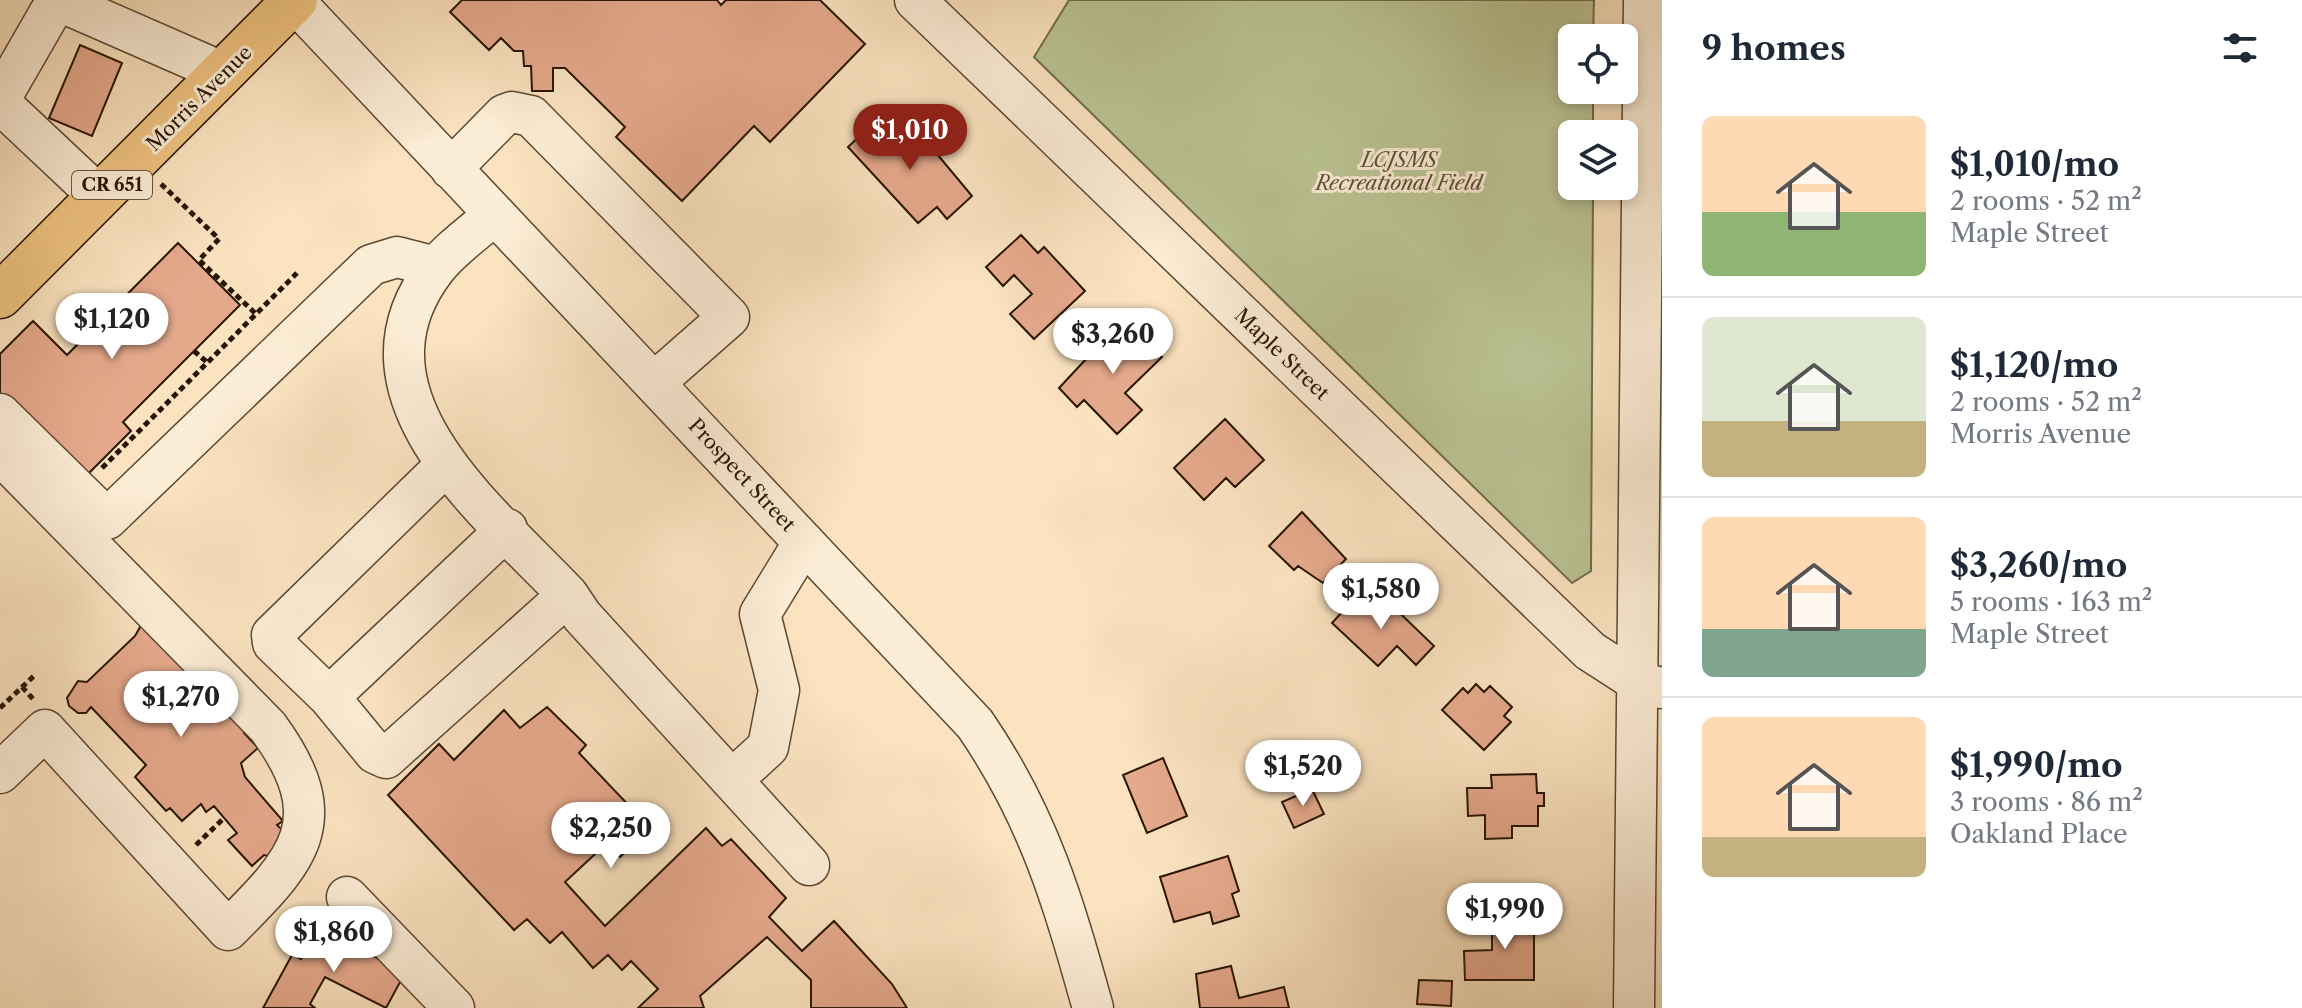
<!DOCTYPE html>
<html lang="en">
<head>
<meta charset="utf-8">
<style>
  body { margin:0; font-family:"Libre Caslon Text",serif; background:#f6f6f7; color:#1f2937; height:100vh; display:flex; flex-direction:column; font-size:30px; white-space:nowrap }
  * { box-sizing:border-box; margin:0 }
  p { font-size:26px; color:#747a83 }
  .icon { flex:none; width:44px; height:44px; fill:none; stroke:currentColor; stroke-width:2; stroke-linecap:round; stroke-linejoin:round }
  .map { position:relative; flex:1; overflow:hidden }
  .drawer { display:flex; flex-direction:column; background:#fff; width:640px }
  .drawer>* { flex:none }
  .fabs { position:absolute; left:1558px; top:24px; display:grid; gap:16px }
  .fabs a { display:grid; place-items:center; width:80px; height:80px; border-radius:12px; background:#fff; box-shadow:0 4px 12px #0003; font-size:40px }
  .price { position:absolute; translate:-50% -68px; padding:0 18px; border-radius:28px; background:#fff; color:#222; font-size:26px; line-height:52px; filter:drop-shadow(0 2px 4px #0008) }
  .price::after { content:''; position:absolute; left:50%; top:48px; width:24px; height:18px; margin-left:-12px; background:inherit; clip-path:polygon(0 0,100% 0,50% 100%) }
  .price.current { background:#8f2418; color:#fff }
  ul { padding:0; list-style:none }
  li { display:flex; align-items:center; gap:24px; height:200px; padding:0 40px }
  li+li { border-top:2px solid #e0e1e3 }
  li span { display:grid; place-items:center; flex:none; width:224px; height:160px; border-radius:12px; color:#555 }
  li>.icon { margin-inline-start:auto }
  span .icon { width:96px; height:96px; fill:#fffc; stroke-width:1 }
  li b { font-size:34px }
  h2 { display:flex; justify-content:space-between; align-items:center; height:96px; padding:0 40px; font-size:34px }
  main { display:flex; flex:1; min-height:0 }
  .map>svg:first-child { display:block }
  .green { fill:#bbc495; stroke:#726c4c; stroke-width:2 }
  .building { fill:#e5a98c; stroke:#281404; stroke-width:2 }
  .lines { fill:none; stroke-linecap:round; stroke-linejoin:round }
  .minor-casing { stroke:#5d4833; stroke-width:43 }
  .major-casing { stroke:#281404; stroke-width:47 }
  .path { stroke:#281404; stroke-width:5; stroke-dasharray:6 4; stroke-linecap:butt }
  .minor { stroke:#fcedd6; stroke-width:40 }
  .major { stroke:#eec280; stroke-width:44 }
  .labels { text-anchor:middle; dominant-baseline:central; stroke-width:6; stroke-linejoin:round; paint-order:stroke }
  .shield { fill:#fcedd6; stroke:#685543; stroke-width:2 }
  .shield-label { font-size:18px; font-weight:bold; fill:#281404 }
  .street-label { font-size:20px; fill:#281404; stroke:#fcedd6 }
  .park-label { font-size:20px; font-style:italic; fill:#5b5237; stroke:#fcedd6 }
</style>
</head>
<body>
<main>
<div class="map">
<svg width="1662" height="1008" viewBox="0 0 1662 1008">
  <rect width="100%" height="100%" fill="#fbe3c0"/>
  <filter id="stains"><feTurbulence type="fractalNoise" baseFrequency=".0025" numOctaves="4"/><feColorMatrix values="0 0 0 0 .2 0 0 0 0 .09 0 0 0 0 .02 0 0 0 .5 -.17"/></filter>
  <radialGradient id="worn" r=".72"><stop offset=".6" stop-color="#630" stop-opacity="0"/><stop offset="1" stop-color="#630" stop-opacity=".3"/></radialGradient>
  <path class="green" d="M 1069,0 L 1594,0 L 1593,38 L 1572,38 L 1572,90 L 1593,90 L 1593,134 L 1572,134 L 1572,186 L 1593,186 L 1591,571 L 1572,583 L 1034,57 Z"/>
  <path class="building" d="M 462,0 L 717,0 L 721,5 L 726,0 L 820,0 L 865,44 L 770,142 L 754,126 L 682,201 L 616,137 L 625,127 L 565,68 L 553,68 L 553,91 L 532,91 L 531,66 L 524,66 L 523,51 L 514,51 L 501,38 L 489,50 L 450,12 Z
    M 80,45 L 122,63 L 92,136 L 49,118 Z
    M 880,117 L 908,149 L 922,136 L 972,196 L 947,219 L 937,207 L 918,223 L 848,147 Z
    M 1021,235 L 1038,253 L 1044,247 L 1085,291 L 1034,339 L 1010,314 L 1032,294 L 1014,275 L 1003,286 L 986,267 Z
    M 178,243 L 240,305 L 123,422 L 131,431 L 82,480 L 0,398 L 0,354 L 33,321 L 67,355 Z
    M 1125,318 L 1162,357 L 1125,393 L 1142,410 L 1117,434 L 1084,400 L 1077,407 L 1059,388 L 1101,343 L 1108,350 L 1114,343 L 1107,335 Z
    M 1225,419 L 1264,460 L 1235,487 L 1226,478 L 1204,500 L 1174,468 Z
    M 1302,512 L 1346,559 L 1323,583 L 1298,566 L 1294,570 L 1269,546 Z
    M 1379,593 L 1434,646 L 1416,665 L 1397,646 L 1378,666 L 1332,623 L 1356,597 L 1366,607 Z
    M 143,622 L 249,728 L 244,733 L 258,748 L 241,763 L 245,777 L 283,821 L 277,825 L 284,832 L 272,857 L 264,855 L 252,866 L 228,840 L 237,833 L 214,806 L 206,812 L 201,804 L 182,821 L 170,808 L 166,811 L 135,777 L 146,765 L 91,707 L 86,713 L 78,713 L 69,706 L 67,698 L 78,681 L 87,682 L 135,636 Z
    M 1476,684 L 1484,692 L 1490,686 L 1512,707 L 1504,716 L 1511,722 L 1484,750 L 1442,710 L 1463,688 L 1468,693 Z
    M 547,707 L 586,745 L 579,753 L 636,813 L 619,832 L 632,846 L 620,857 L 607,843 L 565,882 L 605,926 L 706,828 L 722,846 L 731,839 L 786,898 L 769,917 L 802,951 L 834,921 L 892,984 L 907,1008 L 811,1008 L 811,980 L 767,937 L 700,996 L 704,1008 L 638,1008 L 658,989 L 631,961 L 622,970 L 608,955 L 593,968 L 562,932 L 550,943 L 527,919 L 514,930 L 388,795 L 439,744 L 454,760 L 504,710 L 520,728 Z
    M 1163,758 L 1187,816 L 1147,833 L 1123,775 Z
    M 1536,774 L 1537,793 L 1544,793 L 1544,806 L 1538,806 L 1538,826 L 1512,826 L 1512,838 L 1485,839 L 1485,815 L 1468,816 L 1467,788 L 1492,788 L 1491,775 Z
    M 1312,789 L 1324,814 L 1294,828 L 1282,802 Z
    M 1228,856 L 1239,891 L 1232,894 L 1239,916 L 1213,924 L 1210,912 L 1174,922 L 1160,877 Z
    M 1534,912 L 1534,980 L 1465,980 L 1464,951 L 1492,950 L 1492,917 Z
    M 319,926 L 405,973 L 386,1008 L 325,977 L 310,1004 L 315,1008 L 263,1008 L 292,955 L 301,959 Z
    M 1231,966 L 1239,998 L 1284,987 L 1289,1008 L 1200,1008 L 1196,974 Z
    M 1419,980 L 1452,981 L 1451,1006 L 1417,1004 Z"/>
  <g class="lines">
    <g class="minor-casing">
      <path id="minor" d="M 57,0 L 224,73
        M 915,0 L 1590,651 L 1638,682 L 1662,688
        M 294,1 L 975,724 C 1039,817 1063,901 1093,1008
        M 0,99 L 57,0
        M 0,103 L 100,197
        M 451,169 L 504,115 L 512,112 L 531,116 L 729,317 L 655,382
        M 0,414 L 107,519 L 371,265 L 397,257 L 436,267
        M 0,454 L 268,727 C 337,821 298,860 228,930 L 45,730 L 0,773
        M 446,465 L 272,635 L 273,643 L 329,697 L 375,753 L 386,758 L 568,595 C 489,511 339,395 435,269 C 450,249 475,232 494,215
        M 568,595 L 582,616 L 809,865
        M 329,697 L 507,529
        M 732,780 L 768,747 L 779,690 L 760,614 L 804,542
        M 347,897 L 454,1008
        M 1634,1008 L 1644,0"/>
    </g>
    <g class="major-casing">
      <path id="major" d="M 0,296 L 295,0"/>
    </g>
    <path class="path" d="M 161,184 L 219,239 L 199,260 L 256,314
      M 194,351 L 208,363
      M 102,468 L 297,273
      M 22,687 L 34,700
      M 0,708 L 36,674
      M 196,845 L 224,818"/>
    <use href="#minor" class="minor"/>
    <use href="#major" class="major"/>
  </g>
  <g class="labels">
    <rect class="shield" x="72" y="171" width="80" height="28" rx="6"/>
    <g class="shield-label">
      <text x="112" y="185">CR 651</text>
    </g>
    <g class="street-label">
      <text transform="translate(199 98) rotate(-45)">Morris Avenue</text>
      <text transform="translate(1282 354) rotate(44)">Maple Street</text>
      <text transform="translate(742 475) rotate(47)">Prospect Street</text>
    </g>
    <g class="park-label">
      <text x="1399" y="160">LCJSMS<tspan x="1399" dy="23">Recreational Field</tspan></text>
    </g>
  </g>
  <rect width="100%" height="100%" filter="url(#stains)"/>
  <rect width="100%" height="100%" fill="url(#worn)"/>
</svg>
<div class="fabs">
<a><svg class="icon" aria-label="locate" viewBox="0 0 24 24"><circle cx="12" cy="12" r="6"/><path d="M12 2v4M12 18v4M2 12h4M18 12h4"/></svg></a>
<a><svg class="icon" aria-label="layers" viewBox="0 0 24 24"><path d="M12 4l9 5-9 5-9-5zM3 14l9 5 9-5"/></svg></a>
</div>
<b class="price current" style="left:910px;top:172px">$1,010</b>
<b class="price" style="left:112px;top:361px">$1,120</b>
<b class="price" style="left:1113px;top:376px">$3,260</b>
<b class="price" style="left:1381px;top:631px">$1,580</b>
<b class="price" style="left:181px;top:739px">$1,270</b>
<b class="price" style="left:1303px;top:808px">$1,520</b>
<b class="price" style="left:611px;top:870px">$2,250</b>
<b class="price" style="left:1505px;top:951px">$1,990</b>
<b class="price" style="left:334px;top:974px">$1,860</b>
</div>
<section class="drawer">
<h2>9 homes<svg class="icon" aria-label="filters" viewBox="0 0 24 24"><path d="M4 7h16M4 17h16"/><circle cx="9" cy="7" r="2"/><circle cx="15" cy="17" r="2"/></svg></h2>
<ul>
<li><span style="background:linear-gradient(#ffd9b3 60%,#8fb573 0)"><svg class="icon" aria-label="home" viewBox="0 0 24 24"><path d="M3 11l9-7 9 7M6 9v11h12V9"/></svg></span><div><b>$1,010/mo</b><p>2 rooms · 52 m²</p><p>Maple Street</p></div></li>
<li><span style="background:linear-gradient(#dfe7d0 65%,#c2b280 0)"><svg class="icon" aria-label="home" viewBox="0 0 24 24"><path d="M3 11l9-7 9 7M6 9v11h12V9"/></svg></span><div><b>$1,120/mo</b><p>2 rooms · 52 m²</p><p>Morris Avenue</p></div></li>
<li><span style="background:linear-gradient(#ffd9b3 70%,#7fa58c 0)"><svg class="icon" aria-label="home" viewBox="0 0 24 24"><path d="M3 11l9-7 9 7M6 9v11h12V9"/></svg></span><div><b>$3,260/mo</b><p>5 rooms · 163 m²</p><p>Maple Street</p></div></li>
<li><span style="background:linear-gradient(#ffd9b3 75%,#c2b280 0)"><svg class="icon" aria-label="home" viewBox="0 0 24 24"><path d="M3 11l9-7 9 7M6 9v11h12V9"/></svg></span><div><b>$1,990/mo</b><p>3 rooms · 86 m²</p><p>Oakland Place</p></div></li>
</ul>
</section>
</main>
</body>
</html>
